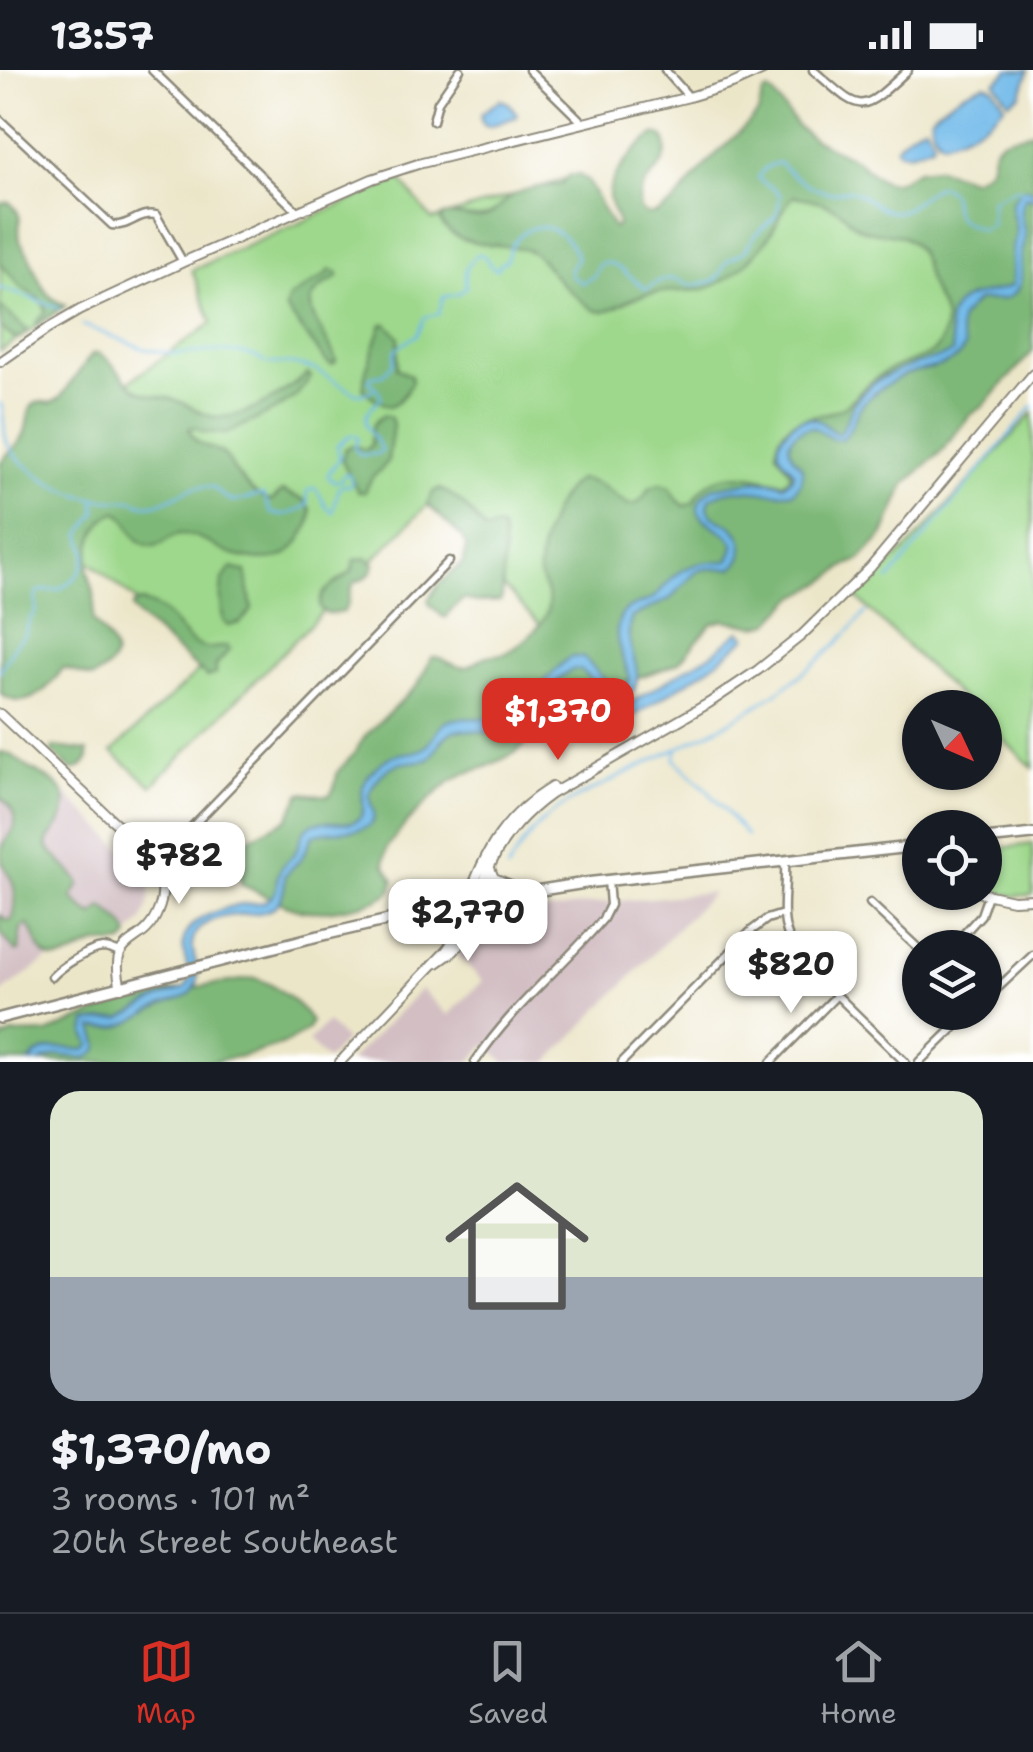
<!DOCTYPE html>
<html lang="en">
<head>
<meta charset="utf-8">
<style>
  body { margin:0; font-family:"Shantell Sans",sans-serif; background:#20242c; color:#f1f3f6; height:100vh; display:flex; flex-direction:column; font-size:38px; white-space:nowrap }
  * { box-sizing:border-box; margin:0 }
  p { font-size:32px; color:#9ea1a6 }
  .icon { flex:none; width:55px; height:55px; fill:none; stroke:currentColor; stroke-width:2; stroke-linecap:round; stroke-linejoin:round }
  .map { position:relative; height:992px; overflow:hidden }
  .panel { display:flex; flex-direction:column; background:#171b24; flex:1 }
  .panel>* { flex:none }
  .needle { width:65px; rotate:134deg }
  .fabs { position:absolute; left:902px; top:620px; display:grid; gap:20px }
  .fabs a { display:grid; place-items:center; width:100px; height:100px; border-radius:50%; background:#171b24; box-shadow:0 2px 8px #0004; font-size:50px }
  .price { position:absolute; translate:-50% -85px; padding:0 22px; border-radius:20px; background:#fff; color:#222; font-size:32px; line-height:65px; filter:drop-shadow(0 2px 5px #0008) }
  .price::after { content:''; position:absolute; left:50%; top:60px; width:30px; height:22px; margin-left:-15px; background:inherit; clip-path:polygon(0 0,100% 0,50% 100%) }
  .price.selected { background:#d93025; color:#fff }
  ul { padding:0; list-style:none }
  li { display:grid; align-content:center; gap:20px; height:530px; padding:0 50px }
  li+li { border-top:2px solid #363941 }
  li span { display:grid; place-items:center; height:310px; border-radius:30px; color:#555 }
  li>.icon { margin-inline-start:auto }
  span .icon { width:180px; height:180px; fill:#fffc; stroke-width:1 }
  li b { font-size:42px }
  .status { display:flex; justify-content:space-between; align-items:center; height:70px; padding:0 50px; background:#171b24; direction:ltr }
  .status svg { height:28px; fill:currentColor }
  .tab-bar { display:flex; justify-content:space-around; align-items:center; height:140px; border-top:2px solid #363941; background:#171b24; font-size:28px; color:#9ea1a6 }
  .tab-bar a { display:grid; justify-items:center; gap:5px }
  .tab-bar .selected { color:#d93025 }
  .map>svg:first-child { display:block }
  .industrial { fill:#d2bec3 }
  .green { fill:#9ed88c; stroke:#64825c; stroke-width:2.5 }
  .forest { fill:#7eb878; stroke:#547252; stroke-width:2.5 }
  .water { fill:#71baea; stroke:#4e728a; stroke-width:2.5 }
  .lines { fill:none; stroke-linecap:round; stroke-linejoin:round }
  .stream { stroke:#71baea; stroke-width:2.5 }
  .minor-casing { stroke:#8c887a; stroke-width:11 }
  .tertiary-casing { stroke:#8c887a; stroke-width:12 }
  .secondary-casing { stroke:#8c887a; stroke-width:14 }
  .minor { stroke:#fff; stroke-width:6 }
  .tertiary { stroke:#fff; stroke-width:8 }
  .secondary { stroke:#fff; stroke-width:9 }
</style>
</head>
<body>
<div class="status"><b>13:57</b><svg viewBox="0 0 49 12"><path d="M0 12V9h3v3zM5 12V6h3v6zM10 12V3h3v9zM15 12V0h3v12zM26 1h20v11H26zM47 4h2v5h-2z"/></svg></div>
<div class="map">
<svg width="1033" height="992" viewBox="0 0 1033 992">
  <rect width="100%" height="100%" fill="#fff"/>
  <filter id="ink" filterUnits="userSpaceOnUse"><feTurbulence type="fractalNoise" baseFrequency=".01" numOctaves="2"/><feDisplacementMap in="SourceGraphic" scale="20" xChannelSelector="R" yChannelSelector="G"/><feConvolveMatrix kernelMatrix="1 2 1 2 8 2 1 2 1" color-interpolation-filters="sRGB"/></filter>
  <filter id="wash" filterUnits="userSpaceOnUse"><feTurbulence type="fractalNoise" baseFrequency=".0048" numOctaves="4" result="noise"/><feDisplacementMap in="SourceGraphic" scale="40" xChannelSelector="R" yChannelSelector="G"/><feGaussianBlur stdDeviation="2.25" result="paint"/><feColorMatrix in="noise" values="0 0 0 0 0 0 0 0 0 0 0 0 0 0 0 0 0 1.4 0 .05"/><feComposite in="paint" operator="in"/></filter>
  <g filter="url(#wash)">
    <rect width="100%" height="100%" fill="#ece6c9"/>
    <path class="industrial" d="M 58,716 L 146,802 L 150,811 L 150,824 L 148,837 L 142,851 L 125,868 L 71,835 L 24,774 Z
      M 0,723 L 20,744 L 56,883 L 0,924 Z
      M 713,822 L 548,992 L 505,992 L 486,975 L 469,992 L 349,992 L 421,919 L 448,945 L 483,911 L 456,884 L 491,850 L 589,834 Z
      M 327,952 L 345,970 L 327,990 L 308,972 Z"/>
    <path class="green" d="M 776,52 L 948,177 L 947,274 L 814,409 L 545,560 L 487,500 L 436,426 L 152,716 L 112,682 L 209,591 L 75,480 L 124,315 L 212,253 L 192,200 L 400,109 L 432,150 L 579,105 L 610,191 Z
      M 0,187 L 51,236 L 37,256 L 0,281 Z
      M 1033,343 L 1033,698 L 985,652 L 985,638 L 970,637 L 855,526 L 910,476 Z
      M 1033,774 L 1033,825 L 1014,826 L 985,820 L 985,780 Z"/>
    <path class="forest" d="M 768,21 L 773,24 L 798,57 L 814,69 L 856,90 L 878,108 L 886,112 L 896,112 L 918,100 L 937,98 L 972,109 C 1004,95 983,85 1001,71 C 1008,65 1022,67 1033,61 L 1033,281 L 984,335 L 969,346 L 942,381 L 905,414 L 884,464 L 860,490 L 847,495 L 821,514 L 794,528 L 770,553 L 757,556 L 724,550 L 711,554 L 679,592 L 666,598 L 621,613 L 609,631 L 599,639 L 583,641 L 566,639 L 515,683 L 486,697 L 466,703 L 449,712 L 430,729 L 407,752 L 388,776 L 385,787 L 385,795 L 394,810 C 392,816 393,820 387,824 C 371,836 320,844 301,840 C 281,836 261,822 242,815 L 240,805 L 245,796 L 248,769 L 287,749 L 301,723 L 329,726 L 334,718 L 338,701 L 353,685 L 366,665 L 418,615 L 432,587 C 444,587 450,595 461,597 C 471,599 479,588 488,586 C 496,585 504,585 510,581 C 527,571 553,548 548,527 C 546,516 538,509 539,498 C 540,471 555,423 579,409 C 588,411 596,412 603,417 C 625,430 632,449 650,417 L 660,414 L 670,417 L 677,429 L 684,436 L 693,433 C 712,394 748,405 783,413 L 790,408 L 790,400 L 776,382 C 782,341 811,351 839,339 C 850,335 855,326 862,319 C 869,312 879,306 887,301 C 904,291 931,291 940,273 C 943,266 945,258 945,250 C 944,239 937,232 933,222 C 925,206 925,185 912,173 C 900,161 883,165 868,161 C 850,157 850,147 838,140 C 825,132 808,128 794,126 C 785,132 775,159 766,171 C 751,191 724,217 698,220 C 678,222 657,220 637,227 C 623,231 609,246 594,240 C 589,238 563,215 558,210 C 549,202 544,188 532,182 C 501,169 462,183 440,151 L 443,146 C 457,142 469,149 482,147 C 494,145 499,136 508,129 C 523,117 542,116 561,115 L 569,106 L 579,105 L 587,110 L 613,158 L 618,156 C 617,145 609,136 609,126 C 609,106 639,73 656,64 L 664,67 C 677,102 632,106 640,140 L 648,145 L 657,143 L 674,133 L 709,91 L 749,53 L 758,43 L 763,24 Z
      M 9,132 C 27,149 16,152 20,170 C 21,173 26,181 28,184 C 38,204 42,229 66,235 L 37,256 L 36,253 L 45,243 L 45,237 L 39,229 L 22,218 L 0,193 L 0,133 Z
      M 330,200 L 337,202 L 338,207 C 284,233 326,254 336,292 L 332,295 L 327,292 L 285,238 L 289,228 L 326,205 Z
      M 0,236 L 27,260 L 22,267 L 15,269 L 0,257 Z
      M 382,254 L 387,254 L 399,267 L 397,298 L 411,306 L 412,311 C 407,320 400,334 389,336 C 380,332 370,327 363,319 L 366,300 Z
      M 99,283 C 115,292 122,310 138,320 C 151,327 163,326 175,330 C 188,333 198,343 211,346 C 243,353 283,323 308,304 L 311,307 L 296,326 L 273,341 L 226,364 L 203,362 L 194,357 L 189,359 C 197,378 205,374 220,382 C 228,385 230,395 235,401 C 244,413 257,429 272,431 L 282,421 L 304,430 L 311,439 C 312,453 308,456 302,467 C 287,495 260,492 233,485 C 216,480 201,464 182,464 C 168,463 163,480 147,475 C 130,470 132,449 116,442 C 96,449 87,480 88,500 C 89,508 93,516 94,524 C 95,533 93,541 93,550 C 110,574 131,587 93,608 L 63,598 C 49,619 26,643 1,624 L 0,611 L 0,393 C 7,383 18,377 23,367 C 32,350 22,327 51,333 L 60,328 L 92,284 Z
      M 385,345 L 391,348 L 393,355 L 388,390 L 381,400 L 372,407 L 365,422 L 358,422 L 342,390 L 345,379 L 352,375 L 366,380 L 371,375 C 371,359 370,353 385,345 Z
      M 439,419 C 460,426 473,445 486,461 L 495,457 L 501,458 C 506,470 503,511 502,527 L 500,531 L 478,532 L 463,529 L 449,542 L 447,547 L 443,547 L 430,535 L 428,530 L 439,514 L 463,493 L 467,477 L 461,466 L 427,434 L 434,421 Z
      M 367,488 L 374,494 C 372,505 365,509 355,512 C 347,522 352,531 343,542 L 327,544 L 320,538 C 318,518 339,513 352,501 L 354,490 Z
      M 232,498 L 246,502 L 252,540 L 240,553 L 228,556 L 223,551 C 221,533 216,511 232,498 Z
      M 142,532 C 176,540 178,569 202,577 C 209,580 218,577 227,576 L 230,579 L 216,595 L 216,604 L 207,607 L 140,548 L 132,539 L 134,534 Z
      M 55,677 L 88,681 L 88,690 L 81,697 L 72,700 L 53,683 L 52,679 Z
      M 0,682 C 16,683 21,695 34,701 C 59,712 76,726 59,755 C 54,764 49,765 47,775 C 56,790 71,799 80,814 L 72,828 L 87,842 L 94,845 L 103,837 C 113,846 127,854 129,867 L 123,873 C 115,875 107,873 98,874 C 82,876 60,899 44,884 C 35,876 37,864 28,855 L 21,858 L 19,881 L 15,881 L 0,862 L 0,845 L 6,850 L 12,850 C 16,840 16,821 12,811 C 7,800 0,794 1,781 C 4,766 19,762 14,746 C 12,737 6,732 0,727 Z
      M 255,908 C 273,913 303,935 311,952 L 308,959 L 287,973 L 251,984 L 210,992 L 0,992 L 0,970 L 13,964 L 47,963 L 127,930 L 158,923 Z"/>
    <path class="water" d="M 1009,0 L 1029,0 L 1021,24 L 1009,32 L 995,12 Z
      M 985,14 L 993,17 L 1005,35 C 989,54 966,65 943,72 C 935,68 930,56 931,47 C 946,32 964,21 985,14 Z
      M 500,30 L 509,33 L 517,44 L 516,47 L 490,56 L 484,55 L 481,49 L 482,43 Z
      M 925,55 L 934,71 L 932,75 L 909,83 L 898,81 L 896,77 C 904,67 913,60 925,55 Z
      M 1026,118 L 1033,122 L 1033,130 L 1026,127 C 1016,142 1024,150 1025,166 C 1025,171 1022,178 1021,182 C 1018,199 1028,216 1009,227 C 1000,232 987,229 977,231 C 959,249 954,252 965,276 C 956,300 922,297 902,306 C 887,314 867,325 858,341 C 853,351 851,360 843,369 L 833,369 L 813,357 C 798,358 783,369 792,385 C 795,390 800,393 802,398 C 805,408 799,415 794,422 C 765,428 737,410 710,429 C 708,436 706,437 711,444 C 717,451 726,451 732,456 C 747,468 746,487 733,498 L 704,499 L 696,502 L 670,529 L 632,547 C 620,576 647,596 633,622 C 596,637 591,594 573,600 C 558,605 551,624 540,633 C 535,636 530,638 526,641 C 520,646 514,652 508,656 C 486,670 470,656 454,661 C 442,665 437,682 428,690 C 405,694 393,689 377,710 C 375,712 370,721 370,724 C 368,738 379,739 371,755 C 352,765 333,758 313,765 L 301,789 L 285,805 C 286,867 228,828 198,860 C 184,875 202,897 197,913 C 196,917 192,923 188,925 C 180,931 168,932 159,937 C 148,942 136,951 124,955 C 115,959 103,958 93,958 L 99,976 L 96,982 L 87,988 L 58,985 L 39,992 L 29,992 C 45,973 64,978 85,980 L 91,975 L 85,964 L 87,952 L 122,948 L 159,928 L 185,918 L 191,908 C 182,880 175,860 208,845 C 219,840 231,835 244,834 C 255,833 263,835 272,826 C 279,819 275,814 278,805 C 280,795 291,790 296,781 C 300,775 300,766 304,761 C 318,743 339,758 355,751 C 369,745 360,728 363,717 C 367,705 378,694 388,688 C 399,681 414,685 424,678 C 437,670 437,650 456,649 C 474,647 489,651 507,642 C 522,633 536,621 548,608 C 556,601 561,593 570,587 L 583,587 L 608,613 L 621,619 L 626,617 L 630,609 C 626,592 613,574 618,555 C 622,534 638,537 653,528 C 662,521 667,512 676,505 C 692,492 709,492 728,491 C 731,486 734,480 734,475 C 732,456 671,450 712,418 C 735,415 762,406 784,415 L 792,408 L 794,402 C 790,396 781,389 779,382 C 775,367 795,347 810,348 C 821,348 828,360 838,364 C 848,354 848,340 857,329 C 882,299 918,295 952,283 C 954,272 947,262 949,250 C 957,218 994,227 1012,215 C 1014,203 1011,192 1012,180 C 1012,174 1016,169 1016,163 C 1016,143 1001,133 1026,118 Z
      M 740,561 L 746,566 L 746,568 L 712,596 L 621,654 L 607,659 L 602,652 L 605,648 L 713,583 Z"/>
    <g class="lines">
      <path class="stream" d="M 0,218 L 60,238
        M 83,255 L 145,279 L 176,284 L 218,281 L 241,283 L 254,286 L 267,293 L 293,294 L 314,299 L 355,323 L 364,324 L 374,319
        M 0,333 C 6,346 2,360 7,372 C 11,383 20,390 28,397 C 60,423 92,433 133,430 C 152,444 172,425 191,419 C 221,410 214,426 233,431 C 241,433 253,425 263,425 L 271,443 C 283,447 298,443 308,434 L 307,421 L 314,418 C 323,424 322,438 333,442 L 339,418 L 344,415 L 349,416 L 352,413 L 349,404 L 344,404 L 340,411 L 333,411 L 329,408 L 328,404 L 340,388 L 337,376 L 351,365 L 356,366 L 358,370 L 355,374 L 355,379 L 361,385 L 377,384 L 382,380 C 369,357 354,351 381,328 L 379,321 L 369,311 L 370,307 L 383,304 L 388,300 L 393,294 L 396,279 L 417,265 L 425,247 L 439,244 L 443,227 L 458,224 L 466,217 C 464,201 465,194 478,184 L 484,186 L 493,198 L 497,199 L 500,194 L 506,191 C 508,186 509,180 512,175 C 532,143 567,158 577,188 L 570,200 L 571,206 L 582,213 L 594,206 L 600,194 L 609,193 L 621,199 L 643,217 L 647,219 L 657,212 L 666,209 L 676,209 L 690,216 L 714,211 L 719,206 L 727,191 L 745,181 L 756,164 L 777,145 L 780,125 C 775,117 765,116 758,108 C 762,99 770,94 780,93 C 790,105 811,119 827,122 C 835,124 842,119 850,121 C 868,124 882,147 901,141 C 917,136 925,118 941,116 C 961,126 948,132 957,146 C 963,155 973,155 981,160 L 991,155 L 992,130 L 1016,118 L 1023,121
        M 889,510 L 1033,336
        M 0,601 L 15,575 L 25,564 L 30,549 L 36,541 L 36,525 L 40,521 L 60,519 L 76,507 L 83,496 L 86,483 L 81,464 L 96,443 L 95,430
        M 679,677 L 675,686 L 675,690 L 709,722 L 747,766
        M 507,800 C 517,782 528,765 543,751 C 561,735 582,725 603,715 C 639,696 677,679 714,660 C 771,630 825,592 866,542"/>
    </g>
  </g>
  <g filter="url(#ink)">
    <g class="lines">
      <g class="minor-casing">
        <path id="minor" d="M 152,0 L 297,141
          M 529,0 L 583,53
          M 665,0 L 689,27
          M 813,0 C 863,43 858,46 908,0
          M 0,50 L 112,155 C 128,158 139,141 156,145 L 183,192
          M 433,51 L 438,32 L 460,0
          M 785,791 C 787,834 774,852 802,891 L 905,992
          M 155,795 L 449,491
          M 870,833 L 920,880
          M 951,878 L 981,845 L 988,825
          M 52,907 C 62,896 89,879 103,878 C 109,878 114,881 120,883
          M 985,930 L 1033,885
          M 475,992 C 511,938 561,898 603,849 L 610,835 L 608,810
          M 622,992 L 751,861 L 767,849 L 783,844
          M 771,992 L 837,925
          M 919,992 L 970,942"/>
      </g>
      <g class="tertiary-casing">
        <path id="tertiary" d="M 0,292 L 49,258 L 80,240 L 183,192 L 372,109 L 418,94 L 689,27 L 732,14 L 763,0
          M 0,644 C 36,678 72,712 108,746 C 124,761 145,777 156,796 C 164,810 164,827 158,841 C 143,881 107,861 121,918
          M 489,796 L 494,808 L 525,821
          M 976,822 L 1013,830 L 1033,829
          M 432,839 L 455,851 L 459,858
          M 437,893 L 454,881 L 462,871 C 472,852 477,831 484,811 C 496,775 520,746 551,724 L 709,633 L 758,600 L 802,565 L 870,498 L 1033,304
          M 340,992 L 446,881 C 458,866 462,848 468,830 C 484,781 507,744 552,717"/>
      </g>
      <g class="secondary-casing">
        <path id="secondary" d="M 985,769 L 1033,764
          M 0,948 L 310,868 L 467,832 L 585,813 L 920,776"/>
      </g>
      <use href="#minor" class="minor"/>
      <use href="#tertiary" class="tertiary"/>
      <use href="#secondary" class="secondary"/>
    </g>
  </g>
</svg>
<div class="fabs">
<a><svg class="needle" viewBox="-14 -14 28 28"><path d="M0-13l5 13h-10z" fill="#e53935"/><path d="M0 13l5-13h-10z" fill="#9ea1a6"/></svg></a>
<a><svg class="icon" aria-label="locate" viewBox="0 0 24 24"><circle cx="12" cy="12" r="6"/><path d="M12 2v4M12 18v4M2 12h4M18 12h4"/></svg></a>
<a><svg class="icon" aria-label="layers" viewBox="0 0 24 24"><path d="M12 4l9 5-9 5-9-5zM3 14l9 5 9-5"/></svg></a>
</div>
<b class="price selected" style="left:558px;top:693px">$1,370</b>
<b class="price" style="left:179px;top:837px">$782</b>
<b class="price" style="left:468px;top:894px">$2,770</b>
<b class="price" style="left:791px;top:946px">$820</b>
</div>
<section class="panel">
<ul>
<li><span style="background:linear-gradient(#dfe7d0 60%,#9aa5b1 0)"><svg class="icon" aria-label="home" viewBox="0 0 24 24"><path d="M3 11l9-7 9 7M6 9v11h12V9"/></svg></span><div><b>$1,370/mo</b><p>3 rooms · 101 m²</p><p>20th Street Southeast</p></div></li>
</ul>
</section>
<nav class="tab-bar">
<a class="selected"><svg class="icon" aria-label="map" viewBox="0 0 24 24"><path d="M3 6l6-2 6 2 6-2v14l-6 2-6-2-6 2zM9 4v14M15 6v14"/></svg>Map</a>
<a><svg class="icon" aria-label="saved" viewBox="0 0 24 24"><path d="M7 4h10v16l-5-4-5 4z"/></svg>Saved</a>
<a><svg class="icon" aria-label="home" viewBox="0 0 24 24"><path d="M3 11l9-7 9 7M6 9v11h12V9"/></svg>Home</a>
</nav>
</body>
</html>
